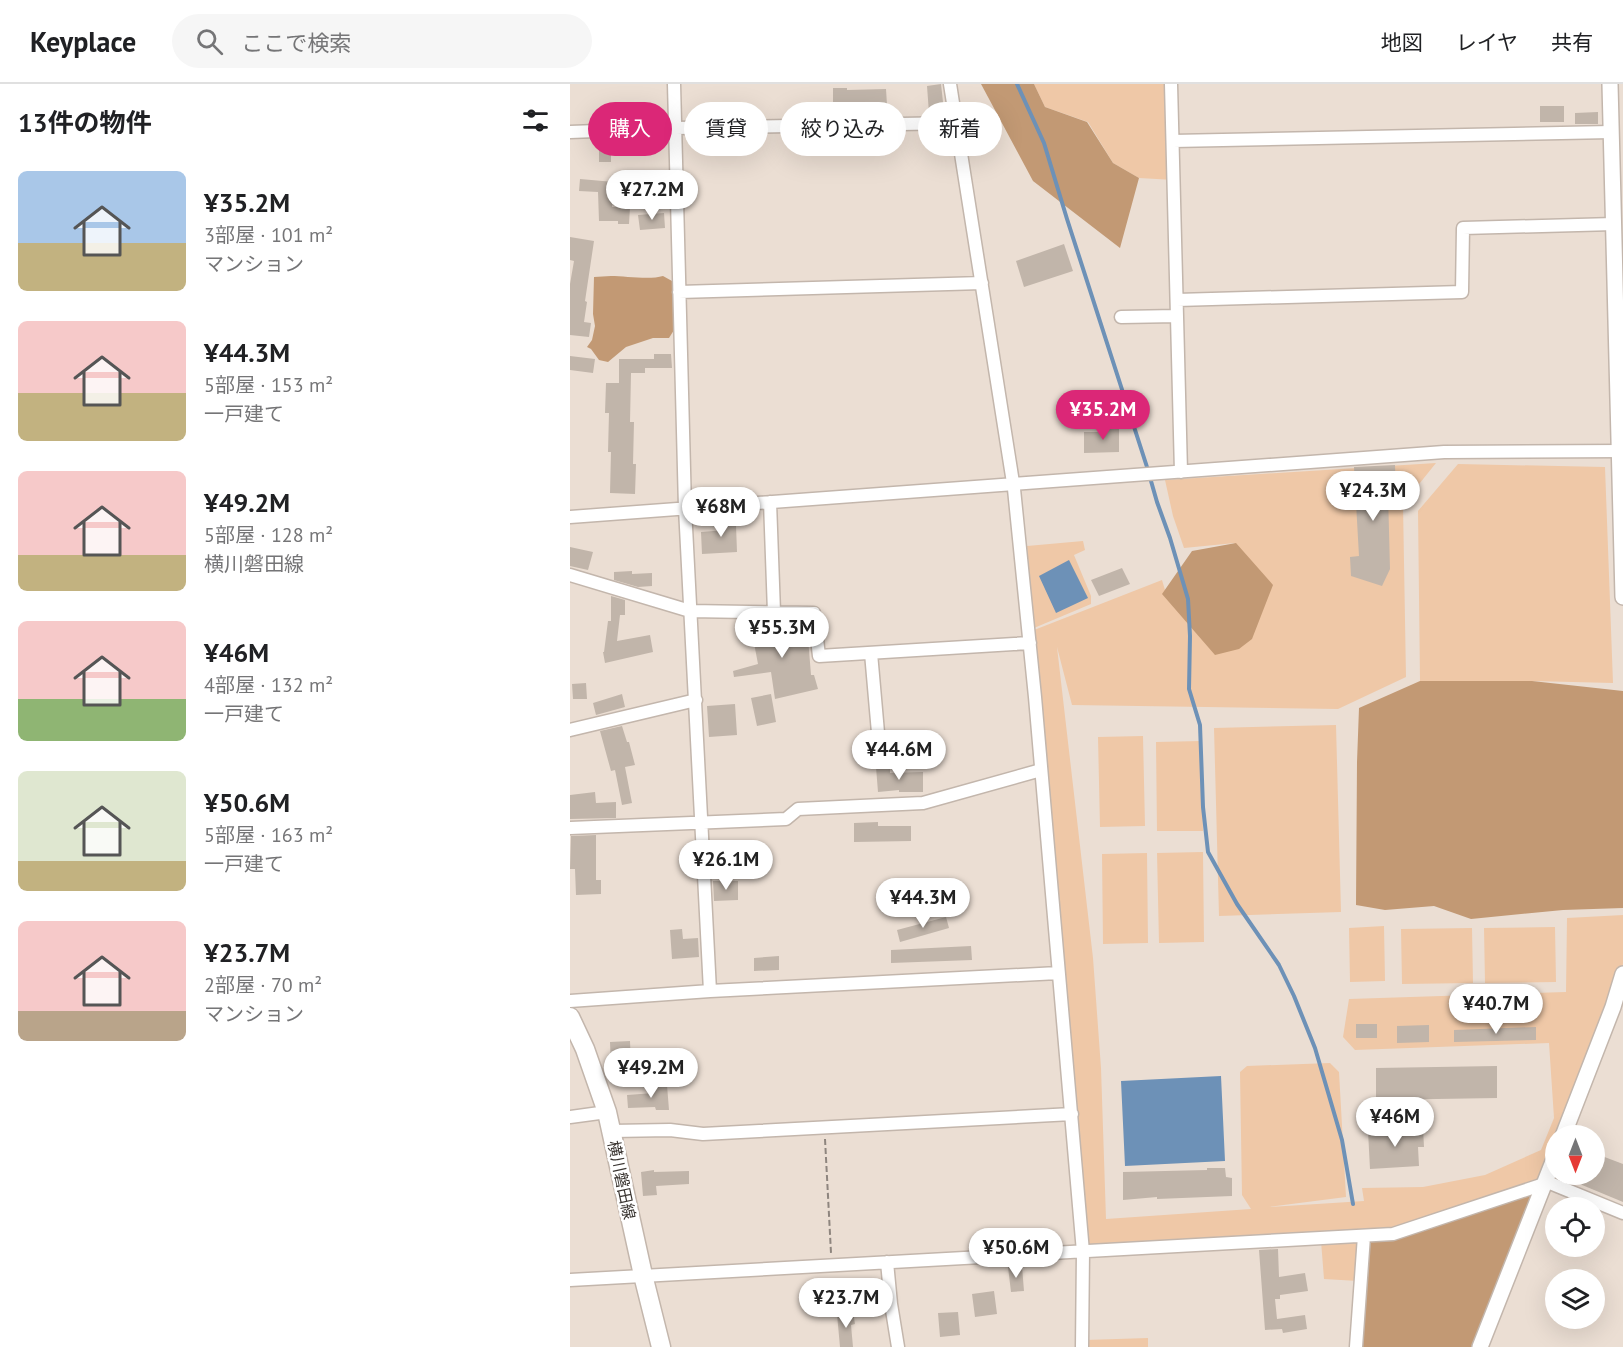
<!DOCTYPE html>
<html lang="ja">
<head>
<meta charset="utf-8">
<style>
  body { margin:0; font-family:"PT Sans","Noto Sans JP",sans-serif; background:#f6f6f6; color:#202124; height:100vh; display:flex; flex-direction:column; font-size:22px; white-space:nowrap }
  * { box-sizing:border-box; margin:0 }
  p { font-size:20px; color:#757577 }
  .icon { flex:none; width:33px; height:33px; fill:none; stroke:currentColor; stroke-width:2; stroke-linecap:round; stroke-linejoin:round }
  .map { position:relative; flex:1; overflow:hidden }
  .panel { display:flex; flex-direction:column; background:#fff; width:570px }
  .panel>* { flex:none }
  .guide { position:absolute; left:18px; top:18px; width:570px; height:54px; display:flex; gap:12px }
  .needle { width:39px; rotate:180deg }
  .controls { position:absolute; left:975px; top:1041px; display:grid; gap:12px }
  .controls a { display:grid; place-items:center; width:60px; height:60px; border-radius:50%; background:#fff; box-shadow:0 6px 24px #0002; font-size:30px }
  .price { position:absolute; translate:-50% -51px; padding:0 14px; border-radius:21px; background:#fff; color:#222; font-size:20px; line-height:39px; filter:drop-shadow(0 2px 3px #0008) }
  .price::after { content:''; position:absolute; left:50%; top:36px; width:18px; height:14px; margin-left:-9px; background:inherit; clip-path:polygon(0 0,100% 0,50% 100%) }
  .price.selected { background:#db2777; color:#fff }
  ul { padding:0; list-style:none }
  li { display:flex; align-items:center; gap:18px; height:150px; padding:0 18px }
  li span { display:grid; place-items:center; flex:none; width:168px; height:120px; border-radius:9px; color:#555 }
  li>.icon { margin-inline-start:auto }
  span .icon { width:72px; height:72px; fill:#fffc; stroke-width:1 }
  li b { font-size:26px }
  h2 { display:flex; justify-content:space-between; align-items:center; height:72px; padding:0 18px; font-size:26px }
  .pill { padding:0 21px; border-radius:27px; background:#fff; box-shadow:0 6px 24px #0002; font-size:21px; line-height:54px }
  .pill.selected { background:#db2777; color:#fff }
  header { display:flex; align-items:center; gap:36px; box-sizing:border-box; height:84px; padding:0 30px; background:#fff; border-bottom:2px solid #e0e0e0 }
  header strong { font-size:28px }
  nav { display:flex; gap:33px; margin-inline-start:auto; font-size:21px }
  .search { width:420px; height:54px; background:#f6f6f6; display:flex; align-items:center; gap:15px; box-sizing:border-box; padding:0 21px; border-radius:33px; color:#757577; font-size:22px }
  main { display:flex; flex:1; min-height:0 }
  .map>svg:first-child { display:block }
  .green { fill:#efc8a7 }
  .forest { fill:#c29974 }
  .water { fill:#6d91b7 }
  .lines { fill:none; stroke-linecap:round; stroke-linejoin:round }
  .stream { stroke:#6d91b7; stroke-width:4 }
  .building { fill:#c1b5aa }
  .minor-casing { stroke:#c3b6ac; stroke-width:15 }
  .tertiary-casing { stroke:#c3b6ac; stroke-width:18 }
  .secondary-casing { stroke:#c3b6ac; stroke-width:21 }
  .path { stroke:#8e857e; stroke-width:2; stroke-dasharray:6 3; stroke-linecap:butt }
  .minor { stroke:#fff; stroke-width:12 }
  .tertiary { stroke:#fff; stroke-width:15 }
  .secondary { stroke:#fff; stroke-width:18 }
  .labels { text-anchor:middle; dominant-baseline:central; stroke-width:5; stroke-linejoin:round; paint-order:stroke }
  .street-label { font-size:16px; fill:#3b3632; stroke:#fff }
</style>
</head>
<body>
<header>
<strong>Keyplace</strong>
<div class="search"><svg class="icon" aria-label="search" viewBox="0 0 24 24"><circle cx="10" cy="10" r="6"/><path d="M15 15l6 6"/></svg>ここで検索</div>
<nav><a>地図</a><a>レイヤ</a><a>共有</a></nav>
</header>
<main>
<section class="panel">
<h2>13件の物件<svg class="icon" aria-label="filters" viewBox="0 0 24 24"><path d="M4 7h16M4 17h16"/><circle cx="9" cy="7" r="2"/><circle cx="15" cy="17" r="2"/></svg></h2>
<ul>
<li><span style="background:linear-gradient(#a9c7e8 60%,#c2b280 0)"><svg class="icon" aria-label="home" viewBox="0 0 24 24"><path d="M3 11l9-7 9 7M6 9v11h12V9"/></svg></span><div><b>¥35.2M</b><p>3部屋 · 101 m²</p><p>マンション</p></div></li>
<li><span style="background:linear-gradient(#f6c9c9 60%,#c2b280 0)"><svg class="icon" aria-label="home" viewBox="0 0 24 24"><path d="M3 11l9-7 9 7M6 9v11h12V9"/></svg></span><div><b>¥44.3M</b><p>5部屋 · 153 m²</p><p>一戸建て</p></div></li>
<li><span style="background:linear-gradient(#f6c9c9 70%,#c2b280 0)"><svg class="icon" aria-label="home" viewBox="0 0 24 24"><path d="M3 11l9-7 9 7M6 9v11h12V9"/></svg></span><div><b>¥49.2M</b><p>5部屋 · 128 m²</p><p>横川磐田線</p></div></li>
<li><span style="background:linear-gradient(#f6c9c9 65%,#8fb573 0)"><svg class="icon" aria-label="home" viewBox="0 0 24 24"><path d="M3 11l9-7 9 7M6 9v11h12V9"/></svg></span><div><b>¥46M</b><p>4部屋 · 132 m²</p><p>一戸建て</p></div></li>
<li><span style="background:linear-gradient(#dfe7d0 75%,#c2b280 0)"><svg class="icon" aria-label="home" viewBox="0 0 24 24"><path d="M3 11l9-7 9 7M6 9v11h12V9"/></svg></span><div><b>¥50.6M</b><p>5部屋 · 163 m²</p><p>一戸建て</p></div></li>
<li><span style="background:linear-gradient(#f6c9c9 75%,#b9a48a 0)"><svg class="icon" aria-label="home" viewBox="0 0 24 24"><path d="M3 11l9-7 9 7M6 9v11h12V9"/></svg></span><div><b>¥23.7M</b><p>2部屋 · 70 m²</p><p>マンション</p></div></li>
</ul>
</section>
<div class="map">
<svg width="1053" height="1263" viewBox="0 0 1053 1263">
  <rect width="100%" height="100%" fill="#ebded3"/>
  <path class="green" d="M 464,0 L 601,0 L 604,96 L 569,94 L 543,79 L 518,38 L 475,23 Z
    M 866,379 L 833,420 L 836,593 L 768,625 L 502,621 L 487,563 L 523,874 L 531,984 L 536,1135 L 681,1125 L 672,1111 L 670,988 L 677,982 L 760,979 L 769,988 L 776,1113 L 699,1123 L 794,1117 L 792,1104 L 853,1103 L 915,1091 L 971,1066 L 984,1034 L 979,959 L 785,966 L 773,953 L 779,915 L 996,908 L 997,834 L 1053,831 L 1053,879 L 1050,902 L 992,1051 L 986,1052 L 985,1070 L 971,1107 L 819,1151 L 518,1168 L 459,548 L 592,496 L 598,516 L 665,459 L 614,464 L 603,432 L 595,396 Z
    M 888,380 L 1035,383 L 1043,599 L 962,597 L 850,597 L 848,427 Z
    M 513,457 L 515,466 L 504,471 L 521,512 L 521,520 L 464,544 L 457,462 Z
    M 766,641 L 771,828 L 649,832 L 644,644 Z
    M 573,652 L 575,742 L 530,743 L 528,653 Z
    M 631,657 L 633,747 L 587,747 L 586,658 Z
    M 633,768 L 634,858 L 589,859 L 587,769 Z
    M 577,769 L 578,859 L 533,860 L 532,770 Z
    M 814,842 L 815,897 L 780,898 L 779,844 Z
    M 985,843 L 986,898 L 915,899 L 914,844 Z
    M 902,844 L 903,899 L 832,900 L 831,845 Z
    M 794,1155 L 788,1197 L 754,1195 L 751,1157 Z
    M 578,1254 L 578,1263 L 515,1263 L 515,1256 Z"/>
  <path class="forest" d="M 411,0 L 464,0 L 475,23 L 517,38 L 543,79 L 569,94 L 550,164 L 463,97 Z
    M 41,192 C 55,192 80,196 93,192 L 102,197 L 105,203 L 103,227 L 104,246 L 99,254 L 83,254 L 56,263 L 38,278 L 29,276 L 21,265 L 17,263 L 22,256 L 25,242 L 23,230 L 24,193 Z
    M 666,459 L 703,501 L 682,555 L 669,565 L 645,571 L 592,510 L 622,467 Z
    M 850,597 L 962,597 L 1053,607 L 1053,824 L 993,826 L 901,835 L 864,822 L 815,826 L 786,821 L 787,678 L 789,624 Z
    M 971,1107 L 911,1263 L 793,1263 L 791,1194 L 796,1152 Z"/>
  <path class="water" d="M 499,476 L 518,514 L 486,529 L 469,492 Z
    M 651,992 L 655,1077 L 555,1082 L 551,997 Z"/>
  <g class="lines">
    <path class="stream" d="M 447,0 L 474,59 L 497,135 L 577,383 L 587,418 L 600,454 L 618,515 L 620,552 L 619,605 L 630,641 L 633,723 L 638,768 L 667,820 L 709,881 L 724,912 L 745,964 L 772,1056 L 783,1120"/>
  </g>
  <path class="building" d="M 371,0 L 374,27 L 359,29 L 357,2 Z
    M 263,4 L 277,4 L 277,6 L 316,5 L 317,21 L 278,22 L 278,29 L 263,30 Z
    M 970,22 L 994,22 L 994,38 L 970,38 Z
    M 1028,28 L 1028,40 L 1005,40 L 1005,29 Z
    M 29,61 L 41,61 L 41,78 L 29,78 Z
    M 10,95 L 44,98 L 42,123 L 60,123 L 59,140 L 48,140 L 48,137 L 29,137 L 28,108 L 9,107 Z
    M 94,129 L 95,144 L 70,146 L 68,131 Z
    M 0,153 L 24,157 L 15,217 L 17,218 L 14,238 L 21,239 L 19,253 L 0,251 L 0,200 L 4,177 L 0,176 Z
    M 494,160 L 503,187 L 454,203 L 446,177 Z
    M 84,270 L 101,270 L 102,284 L 75,284 L 75,289 L 61,289 L 60,338 L 64,338 L 63,380 L 66,380 L 65,410 L 40,409 L 41,368 L 38,368 L 39,329 L 35,329 L 36,299 L 49,299 L 49,275 L 84,275 Z
    M 0,272 L 25,275 L 23,289 L 0,286 Z
    M 535,341 L 549,341 L 549,368 L 514,369 L 514,348 L 535,348 Z
    M 825,381 L 826,408 L 818,409 L 820,485 L 812,502 L 781,492 L 780,473 L 789,472 L 784,383 Z
    M 167,429 L 168,441 L 166,441 L 167,468 L 132,470 L 131,448 L 156,446 L 155,430 Z
    M 0,463 L 23,468 L 18,486 L 0,482 Z
    M 552,484 L 560,500 L 529,512 L 521,496 Z
    M 62,487 L 62,490 L 82,489 L 82,502 L 68,503 L 44,496 L 44,488 Z
    M 41,512 L 55,516 L 55,531 L 50,531 L 47,557 L 80,551 L 83,568 L 35,579 L 33,568 L 34,568 L 38,537 L 41,537 Z
    M 179,536 L 198,537 L 199,548 L 237,541 L 241,591 L 244,591 L 248,605 L 205,615 L 201,588 L 164,593 L 163,587 L 188,580 L 184,559 L 182,560 L 179,542 Z
    M 16,599 L 17,615 L 3,615 L 2,600 Z
    M 52,610 L 55,623 L 26,631 L 23,619 Z
    M 201,610 L 206,638 L 187,642 L 181,614 Z
    M 165,620 L 167,651 L 139,653 L 137,622 Z
    M 52,642 L 57,658 L 59,658 L 65,681 L 55,683 L 62,719 L 52,721 L 45,686 L 41,687 L 30,647 Z
    M 320,682 L 320,689 L 353,688 L 353,708 L 329,708 L 329,706 L 308,708 L 306,683 Z
    M 25,708 L 26,719 L 46,718 L 46,734 L 0,735 L 0,711 Z
    M 308,738 L 308,742 L 341,742 L 341,757 L 284,758 L 284,739 Z
    M 26,751 L 26,796 L 31,796 L 31,810 L 6,811 L 5,785 L 0,785 L 1,752 Z
    M 143,797 L 168,797 L 168,816 L 144,817 Z
    M 376,833 L 379,844 L 330,858 L 327,846 Z
    M 112,845 L 113,855 L 128,854 L 129,873 L 102,875 L 100,846 Z
    M 401,862 L 402,876 L 321,879 L 321,866 Z
    M 209,872 L 209,886 L 184,887 L 184,874 Z
    M 786,940 L 807,940 L 807,954 L 786,954 Z
    M 859,941 L 859,958 L 827,959 L 827,942 Z
    M 966,943 L 966,956 L 884,958 L 884,946 Z
    M 60,957 L 61,982 L 41,982 L 40,958 Z
    M 927,982 L 927,1014 L 806,1016 L 806,984 Z
    M 97,1001 L 99,1026 L 86,1026 L 85,1023 L 58,1024 L 57,1011 L 84,1009 L 84,1002 Z
    M 853,1044 L 854,1063 L 848,1063 L 849,1082 L 800,1085 L 798,1047 Z
    M 1024,1069 L 1053,1080 L 1053,1118 L 988,1091 L 1024,1090 Z
    M 637,1084 L 655,1084 L 656,1093 L 662,1094 L 662,1112 L 587,1115 L 587,1113 L 553,1116 L 553,1088 L 637,1086 Z
    M 84,1086 L 84,1088 L 119,1087 L 119,1100 L 86,1102 L 87,1111 L 73,1112 L 71,1088 Z
    M 708,1165 L 709,1193 L 735,1189 L 738,1207 L 710,1211 L 710,1215 L 705,1215 L 707,1235 L 735,1231 L 737,1245 L 713,1249 L 712,1245 L 695,1246 L 689,1166 Z
    M 452,1182 L 454,1207 L 441,1208 L 438,1183 Z
    M 424,1207 L 427,1230 L 405,1233 L 402,1210 Z
    M 283,1228 L 285,1240 L 281,1241 L 283,1263 L 270,1263 L 267,1230 Z
    M 388,1228 L 390,1251 L 370,1253 L 368,1229 Z"/>
  <g class="lines">
    <g class="minor-casing">
      <path id="minor" d="M 104,0 L 115,424 L 140,907
        M 380,0 L 444,405 L 465,613 L 513,1168 L 512,1263
        M 601,0 L 611,388
        M 0,48 L 105,44 L 386,39
        M 603,57 L 1041,48
        M 109,208 L 412,199
        M 607,216 L 892,208 L 893,144 L 1044,140
        M 551,233 L 607,232
        M 200,418 L 204,528
        M 0,433 L 874,368 L 1053,367
        M 0,491 L 120,527 L 244,529 L 249,572 L 460,559
        M 301,569 L 309,660
        M 0,646 L 126,616
        M 0,744 L 216,735 L 228,725 L 353,719 L 471,686
        M 0,917 L 140,907 L 488,889
        M 0,1033 L 37,1028
        M 42,1047 L 100,1046 L 133,1050 L 502,1030
        M 975,1097 L 1053,1129
        M 317,1178 L 321,1220 L 328,1263
        M 0,1196 L 823,1150 L 974,1100
        M 786,1263 L 794,1152"/>
    </g>
    <g class="tertiary-casing">
      <path id="tertiary" d="M 1040,0 L 1053,513
        M 993,1052 L 1043,923 L 1053,890
        M 910,1263 L 986,1070"/>
    </g>
    <g class="secondary-casing">
      <path id="secondary" d="M 0,933 L 15,965 L 37,1028 L 73,1191 L 91,1263"/>
    </g>
    <path class="path" d="M 255,1055 L 261,1169"/>
    <use href="#minor" class="minor"/>
    <use href="#tertiary" class="tertiary"/>
    <use href="#secondary" class="secondary"/>
  </g>
  <g class="labels">
    <g class="street-label">
      <text transform="translate(52 1096) rotate(78)">横川磐田線</text>
    </g>
  </g>
</svg>
<div class="controls">
<a><svg class="needle" viewBox="-14 -14 28 28"><path d="M0-13l5 13h-10z" fill="#e53935"/><path d="M0 13l5-13h-10z" fill="#757577"/></svg></a>
<a><svg class="icon" aria-label="locate" viewBox="0 0 24 24"><circle cx="12" cy="12" r="6"/><path d="M12 2v4M12 18v4M2 12h4M18 12h4"/></svg></a>
<a><svg class="icon" aria-label="layers" viewBox="0 0 24 24"><path d="M12 4l9 5-9 5-9-5zM3 14l9 5 9-5"/></svg></a>
</div>
<b class="price" style="left:82px;top:137px">¥27.2M</b>
<b class="price selected" style="left:533px;top:357px">¥35.2M</b>
<b class="price" style="left:803px;top:438px">¥24.3M</b>
<b class="price" style="left:151px;top:454px">¥68M</b>
<b class="price" style="left:212px;top:575px">¥55.3M</b>
<b class="price" style="left:329px;top:697px">¥44.6M</b>
<b class="price" style="left:156px;top:807px">¥26.1M</b>
<b class="price" style="left:353px;top:845px">¥44.3M</b>
<b class="price" style="left:926px;top:951px">¥40.7M</b>
<b class="price" style="left:81px;top:1015px">¥49.2M</b>
<b class="price" style="left:825px;top:1064px">¥46M</b>
<b class="price" style="left:446px;top:1195px">¥50.6M</b>
<b class="price" style="left:276px;top:1245px">¥23.7M</b>
<div class="guide">
<a class="pill selected">購入</a>
<a class="pill">賃貸</a>
<a class="pill">絞り込み</a>
<a class="pill">新着</a>
</div>
</div>
</main>
</body>
</html>
